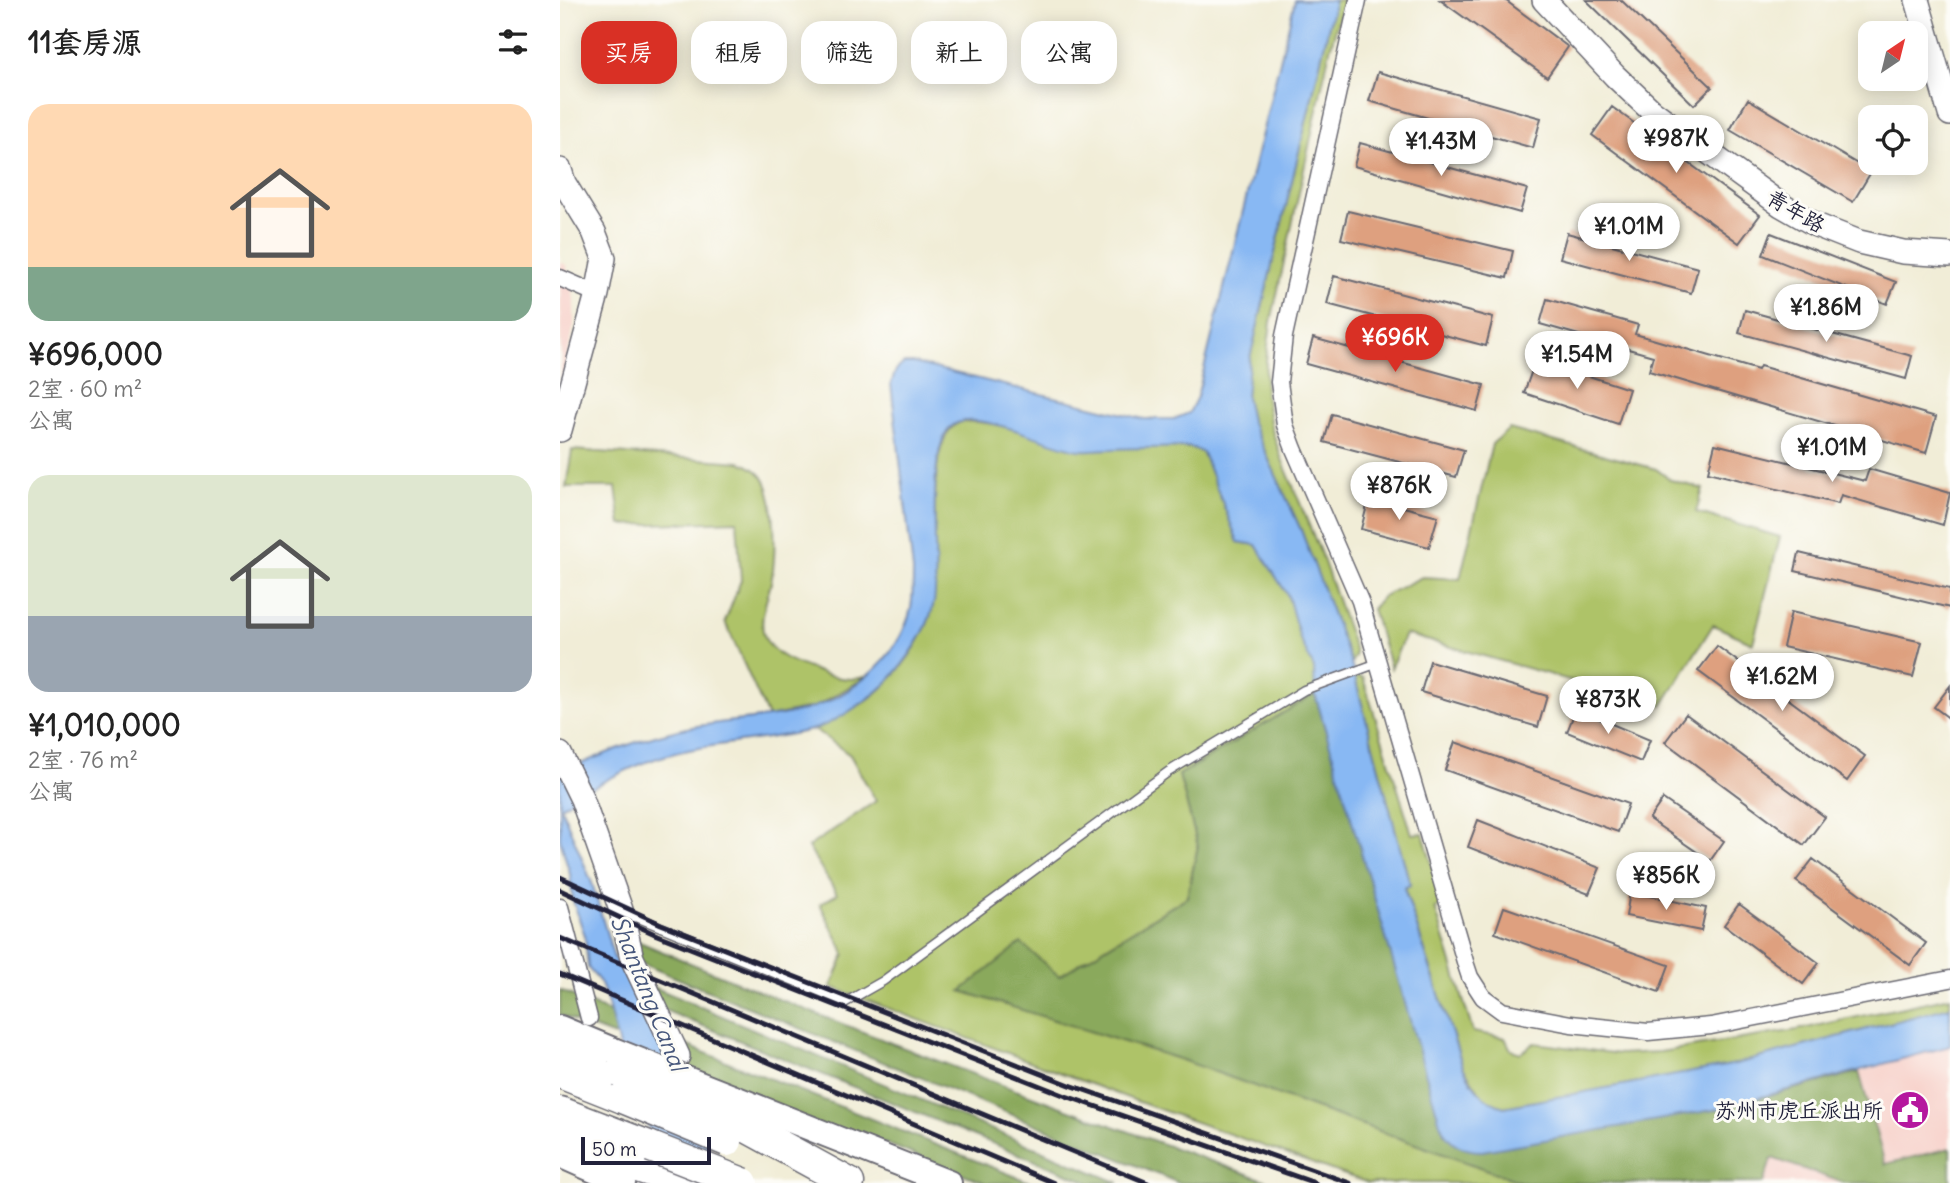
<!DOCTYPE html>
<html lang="zh">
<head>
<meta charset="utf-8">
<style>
  body { margin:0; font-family:Delius,"LXGW WenKai TC",sans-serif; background:#f6f6f6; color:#222; height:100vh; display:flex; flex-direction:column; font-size:26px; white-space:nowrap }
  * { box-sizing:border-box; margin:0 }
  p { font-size:23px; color:#767676 }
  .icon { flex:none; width:38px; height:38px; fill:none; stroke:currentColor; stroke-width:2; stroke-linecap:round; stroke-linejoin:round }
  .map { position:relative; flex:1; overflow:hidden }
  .sheet { display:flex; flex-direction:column; background:#fff; width:560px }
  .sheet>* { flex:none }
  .top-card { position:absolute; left:21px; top:21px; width:665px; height:63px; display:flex; gap:14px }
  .needle { width:46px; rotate:35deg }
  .controls { position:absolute; left:1298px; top:21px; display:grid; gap:14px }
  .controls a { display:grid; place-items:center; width:70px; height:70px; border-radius:14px; background:#fff; box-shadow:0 4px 18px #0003; font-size:35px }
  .scale { position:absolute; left:21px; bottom:18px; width:130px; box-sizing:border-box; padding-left:7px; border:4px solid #22223b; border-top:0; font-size:19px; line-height:24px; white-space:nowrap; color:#22223b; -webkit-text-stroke:5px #fdfcf7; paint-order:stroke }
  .price { position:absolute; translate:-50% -60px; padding:0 16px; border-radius:24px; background:#fff; color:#222; font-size:23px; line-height:46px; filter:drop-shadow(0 2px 4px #0008) }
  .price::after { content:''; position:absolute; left:50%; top:42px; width:21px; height:16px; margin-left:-10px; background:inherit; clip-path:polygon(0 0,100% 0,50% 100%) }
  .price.selected { background:#d93025; color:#fff }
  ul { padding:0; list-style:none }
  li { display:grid; align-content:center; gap:14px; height:371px; padding:0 28px }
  li span { display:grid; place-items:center; height:217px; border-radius:21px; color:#555 }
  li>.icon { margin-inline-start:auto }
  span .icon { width:126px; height:126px; fill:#fffc; stroke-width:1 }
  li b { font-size:30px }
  h2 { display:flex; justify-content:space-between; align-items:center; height:84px; padding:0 28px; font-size:30px }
  .tag { padding:0 24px; border-radius:21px; background:#fff; box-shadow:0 4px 18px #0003; font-size:24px; line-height:63px }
  .tag.selected { background:#d93025; color:#fff }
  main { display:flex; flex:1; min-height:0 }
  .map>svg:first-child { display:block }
  .built { fill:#f7d0c9 }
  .green { fill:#aec368; stroke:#687252; stroke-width:2 }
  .forest { fill:#8aa95c; stroke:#56664c; stroke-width:2 }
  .water { fill:#88b8f3; stroke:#556d97; stroke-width:2 }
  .building { fill:#dea07f }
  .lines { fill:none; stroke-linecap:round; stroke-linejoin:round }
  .lane-casing { stroke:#6a6972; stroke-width:11 }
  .street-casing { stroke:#6a6972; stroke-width:19 }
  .secondary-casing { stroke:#6a6972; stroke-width:26 }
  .primary-casing { stroke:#6a6972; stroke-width:28 }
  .highway-casing { stroke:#6a6972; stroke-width:33 }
  .lane { stroke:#fff; stroke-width:8 }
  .street { stroke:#fff; stroke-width:16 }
  .secondary { stroke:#fff; stroke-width:23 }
  .primary { stroke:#fff; stroke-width:24 }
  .highway { stroke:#fff; stroke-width:30 }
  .rail { stroke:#22223b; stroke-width:5 }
  .primary-bridge-casing { stroke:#6a6972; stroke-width:28; stroke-linecap:butt }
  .highway-bridge-casing { stroke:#6a6972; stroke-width:33; stroke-linecap:butt }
  .primary-bridge { stroke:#fff; stroke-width:24 }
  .highway-bridge { stroke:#fff; stroke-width:30 }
  .labels { text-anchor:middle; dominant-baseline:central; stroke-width:6; stroke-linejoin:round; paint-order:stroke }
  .street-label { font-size:21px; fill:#22223b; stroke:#fdfcf7 }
  .poi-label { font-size:21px; fill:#22223b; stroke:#fdfcf7; text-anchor:end }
  .water-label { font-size:23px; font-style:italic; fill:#46567b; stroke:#fdfcf7 }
</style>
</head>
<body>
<main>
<section class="sheet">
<h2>11套房源<svg class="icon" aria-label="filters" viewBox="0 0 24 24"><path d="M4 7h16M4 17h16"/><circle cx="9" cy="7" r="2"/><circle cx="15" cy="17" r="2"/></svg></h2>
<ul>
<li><span style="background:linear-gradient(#ffd9b3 75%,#7fa58c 0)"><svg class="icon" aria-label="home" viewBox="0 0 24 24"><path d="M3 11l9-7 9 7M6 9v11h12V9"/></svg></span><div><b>¥696,000</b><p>2室 · 60 m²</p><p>公寓</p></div></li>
<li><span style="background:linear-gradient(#dfe7d0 65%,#9aa5b1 0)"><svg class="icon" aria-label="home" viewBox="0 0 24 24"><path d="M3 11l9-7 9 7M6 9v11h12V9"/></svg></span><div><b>¥1,010,000</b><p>2室 · 76 m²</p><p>公寓</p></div></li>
</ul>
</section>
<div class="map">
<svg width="1390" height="1183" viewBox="0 0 1390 1183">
  <rect width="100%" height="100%" fill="#fdfcf7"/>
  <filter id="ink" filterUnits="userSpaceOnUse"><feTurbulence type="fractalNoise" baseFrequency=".0143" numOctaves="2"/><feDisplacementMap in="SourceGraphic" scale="14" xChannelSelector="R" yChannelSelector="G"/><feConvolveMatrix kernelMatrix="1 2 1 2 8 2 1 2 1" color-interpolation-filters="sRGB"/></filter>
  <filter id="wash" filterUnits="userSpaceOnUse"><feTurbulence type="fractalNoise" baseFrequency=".00686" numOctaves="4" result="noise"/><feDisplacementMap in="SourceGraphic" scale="28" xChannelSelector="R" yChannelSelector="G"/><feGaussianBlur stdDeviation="1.57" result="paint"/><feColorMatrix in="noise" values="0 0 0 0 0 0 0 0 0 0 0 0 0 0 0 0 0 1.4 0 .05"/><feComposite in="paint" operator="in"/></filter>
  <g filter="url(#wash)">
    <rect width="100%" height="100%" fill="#f1edd7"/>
    <path class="built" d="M 0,262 L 6,265 L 14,299 L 14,325 L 1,383 Z
      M 1390,1046 L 1390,1148 L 1325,1165 L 1299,1072 Z
      M 1211,1158 L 1284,1183 L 1203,1183 Z"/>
    <path class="green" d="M 775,0 L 784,0 L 770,49 L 711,322 L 706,361 L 705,392 L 711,427 L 721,457 L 763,559 L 795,651 L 795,656 L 791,663 L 741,530 L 691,421 L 686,397 L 689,362 Z
      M 401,422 L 418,422 L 633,448 L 643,453 L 678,542 L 696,545 L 728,596 L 740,639 L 755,668 L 755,694 L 619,775 L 638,846 L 627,897 L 499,976 L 402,991 L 622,1060 L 964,1183 L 808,1183 L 576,1101 L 271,987 L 285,954 L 260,904 L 277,894 L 248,847 L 316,801 L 290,755 L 254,729 C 271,720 290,712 306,701 C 332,683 356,651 368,622 C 386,581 357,435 401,422 Z
      M 949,429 L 1096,469 L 1111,480 L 1143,489 L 1136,512 L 1220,537 L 1193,643 L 1153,625 L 1102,706 L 845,634 L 831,668 L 812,609 L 823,596 L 862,577 L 900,579 L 932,444 Z
      M 12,450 L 180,462 C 191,466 200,471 205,481 C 216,503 216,553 212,577 C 209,597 196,621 206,640 C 215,656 235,663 251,669 C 269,676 288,683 308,676 L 255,707 L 208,717 L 165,622 L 181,580 L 177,521 L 61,525 L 56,487 L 6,487 Z
      M 794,675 L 803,678 L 852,834 L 863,833 L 884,906 L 875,908 L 913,1032 L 945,1038 L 951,1050 L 961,1053 L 974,1043 L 1060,1054 L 1100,1052 L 1237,1030 L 1390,997 L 1390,1007 L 1176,1064 L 944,1107 L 925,1100 L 903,1067 L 844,887 L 850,885 Z"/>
    <path class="forest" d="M 755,694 L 884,1133 L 1153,1110 L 1299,1072 L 1325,1164 L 1390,1148 L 1390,1183 L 1284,1183 L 1212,1158 L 1203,1183 L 964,1183 L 622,1060 L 401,991 L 461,943 L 499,976 L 627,897 L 638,846 L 619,775 Z
      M 70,938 C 282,1027 496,1107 713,1183 L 619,1183 L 80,963 Z
      M 91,986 L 559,1183 L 530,1183 L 99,1008 Z
      M 0,990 L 51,1013 L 57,1037 L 0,1015 Z
      M 118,1042 L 472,1183 L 426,1183 L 327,1144 L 297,1141 L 131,1071 Z"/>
    <path class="water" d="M 735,0 L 775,0 L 689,362 L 686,397 L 691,421 L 741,530 L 791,663 L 850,885 L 844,888 L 903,1067 C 913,1086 922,1101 944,1107 L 1176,1064 L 1390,1007 L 1390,1046 L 1153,1110 L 922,1151 C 902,1151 887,1142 880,1123 L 755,694 L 754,668 L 740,639 L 728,596 L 696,545 L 678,542 L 643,453 L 633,448 L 626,447 C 602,448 577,448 552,449 C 542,449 531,451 520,450 C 489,446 426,412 397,423 C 361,437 381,567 374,602 C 369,629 351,654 334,675 C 319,694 274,724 251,730 C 206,741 160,742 115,753 C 75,763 36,784 1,807 L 32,883 L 54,958 L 103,1037 L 108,1056 L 166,1183 L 109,1183 L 59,1047 L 46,997 L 40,982 L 28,968 L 25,936 L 13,901 L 10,874 L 0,839 L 0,773 C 36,757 71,742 110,732 C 150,721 192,721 232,713 C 283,703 339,662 351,608 C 353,596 353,583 353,571 L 331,384 L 336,370 L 344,363 L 354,363 L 584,419 L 614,419 L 629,413 L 637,397 Z"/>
    <g id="blocks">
      <path class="building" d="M 880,0 L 945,0 L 1008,47 L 987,77 Z
        M 1026,0 L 1061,0 L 1152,87 L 1134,105 Z
        M 818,72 L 981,118 L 973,148 L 809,101 Z
        M 1188,99 L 1311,172 L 1293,202 L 1170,130 Z
        M 1052,107 L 1200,215 L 1179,243 L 1032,135 Z
        M 800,143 L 967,189 L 960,213 L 794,166 Z
        M 788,211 L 953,251 L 947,278 L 781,239 Z
        M 1007,233 L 1138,268 L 1131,293 L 1000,258 Z
        M 1211,233 L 1336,282 L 1327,304 L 1203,255 Z
        M 774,276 L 933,318 L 926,346 L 767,304 Z
        M 987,299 L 1078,325 L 1075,334 L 1198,370 L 1200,366 L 1376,417 L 1366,453 L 1089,371 L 1093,356 L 980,324 Z
        M 1185,310 L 1352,356 L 1346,379 L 1179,333 Z
        M 753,338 L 924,385 L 917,411 L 746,364 Z
        M 976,359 L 1069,389 L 1058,424 L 964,393 Z
        M 772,414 L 904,450 L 896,477 L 764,442 Z
        M 1155,444 L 1305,481 L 1309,469 L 1390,493 L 1383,525 L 1281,495 L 1278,504 L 1148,472 Z
        M 809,498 L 878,516 L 869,547 L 801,529 Z
        M 1239,553 L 1390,589 L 1390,608 L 1235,571 Z
        M 1231,612 L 1362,642 L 1353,677 L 1223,647 Z
        M 1157,646 L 1305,756 L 1287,781 L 1138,671 Z
        M 870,661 L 987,696 L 978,727 L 861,692 Z
        M 1390,686 L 1390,719 L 1374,707 Z
        M 1016,709 L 1090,740 L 1081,762 L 1007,732 Z
        M 1126,714 L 1265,817 L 1244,845 L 1105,742 Z
        M 895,742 L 1068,804 L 1058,832 L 885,770 Z
        M 1103,799 L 1164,841 L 1150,861 L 1089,819 Z
        M 918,820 L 1040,868 L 1029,894 L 908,847 Z
        M 1253,859 L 1366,943 L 1350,965 L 1236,881 Z
        M 1070,892 L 1146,908 L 1141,931 L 1066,916 Z
        M 1179,904 L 1259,963 L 1243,984 L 1164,925 Z
        M 944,907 L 1109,965 L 1099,992 L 935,933 Z"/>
    </g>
  </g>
  <g filter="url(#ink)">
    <use href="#blocks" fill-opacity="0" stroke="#6a6972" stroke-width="2"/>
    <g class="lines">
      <g class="lane-casing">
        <path id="lane" d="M 64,912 L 286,1002 L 323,981 L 608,772 L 744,690 L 818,663"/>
      </g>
      <g class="street-casing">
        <path id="street" d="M 798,0 L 724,336 L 719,382 L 725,425 L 734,449 L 800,601 L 906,965 L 910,977 L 923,997 L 942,1011 L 1011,1024 L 1088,1032 L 1151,1026 L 1390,979
          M 0,278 L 37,294
          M 0,907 L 29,1018"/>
      </g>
      <g class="secondary-casing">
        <path id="secondary" d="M 984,0 L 1055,76 L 1092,111 L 1221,205 L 1256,225 L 1299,242 L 1343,252 L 1390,255
          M 1357,0 L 1390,114
          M 0,170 L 4,183 L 34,232 L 44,258 L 37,294 L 0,430
          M 0,754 L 22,799 L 61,910 L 72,958 L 118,1056"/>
      </g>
      <g class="primary-casing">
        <path id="primary" d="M 0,1028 L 53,1050
          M 172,1097 L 389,1183
          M 0,1155 L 63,1183"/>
      </g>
      <g class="highway-casing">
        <path id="highway" d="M 0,1044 L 59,1072
          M 0,1073 L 63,1098
          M 0,1112 L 91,1147
          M 170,1118 L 289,1183
          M 0,1142 L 127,1183"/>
      </g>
      <use href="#lane" class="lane"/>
      <use href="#street" class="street"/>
      <use href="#secondary" class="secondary"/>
      <use href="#primary" class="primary"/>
      <use href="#highway" class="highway"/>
      <path class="rail" d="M 0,877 L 101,924 L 510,1085 L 790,1183
        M 0,890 L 97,935 L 506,1096 L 755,1183
        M 0,938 L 588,1183
        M 0,974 L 494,1183"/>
      <g class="primary-bridge-casing">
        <path id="primary-bridge" d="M 53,1050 L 172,1097"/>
      </g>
      <g class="highway-bridge-casing">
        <path id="highway-bridge" d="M 59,1072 L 170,1118
          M 63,1098 L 167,1141
          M 91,1147 L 183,1183"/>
      </g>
      <use href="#primary-bridge" class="primary-bridge"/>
      <use href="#highway-bridge" class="highway-bridge"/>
    </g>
  </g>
  <defs>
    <g id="civic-disc" transform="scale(2.0125)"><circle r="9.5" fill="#b5179e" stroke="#fdfcf7"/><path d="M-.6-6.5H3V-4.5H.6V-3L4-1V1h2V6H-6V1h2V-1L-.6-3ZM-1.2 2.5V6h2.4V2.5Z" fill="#fff"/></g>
  </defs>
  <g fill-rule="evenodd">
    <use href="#civic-disc" x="1350" y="1110"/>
  </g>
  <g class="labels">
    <g class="street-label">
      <text transform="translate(1236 211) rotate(30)">青年路</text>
    </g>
    <g class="poi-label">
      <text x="1323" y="1110">苏州市虎丘派出所</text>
    </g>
    <g class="water-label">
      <text transform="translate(89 993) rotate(68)">Shantang Canal</text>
    </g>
  </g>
</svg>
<div class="controls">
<a><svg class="needle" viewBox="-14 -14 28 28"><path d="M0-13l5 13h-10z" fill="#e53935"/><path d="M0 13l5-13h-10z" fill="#767676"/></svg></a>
<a><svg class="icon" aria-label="locate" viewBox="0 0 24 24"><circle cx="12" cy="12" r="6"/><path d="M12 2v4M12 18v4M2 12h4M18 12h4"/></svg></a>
</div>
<div class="scale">50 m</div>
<b class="price" style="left:1116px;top:175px">¥987K</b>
<b class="price" style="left:881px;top:178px">¥1.43M</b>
<b class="price" style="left:1069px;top:263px">¥1.01M</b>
<b class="price" style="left:1266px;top:344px">¥1.86M</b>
<b class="price selected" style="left:835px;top:374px">¥696K</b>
<b class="price" style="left:1017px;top:391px">¥1.54M</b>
<b class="price" style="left:1272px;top:484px">¥1.01M</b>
<b class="price" style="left:839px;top:522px">¥876K</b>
<b class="price" style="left:1222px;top:713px">¥1.62M</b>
<b class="price" style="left:1048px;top:736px">¥873K</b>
<b class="price" style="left:1106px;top:912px">¥856K</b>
<div class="top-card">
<a class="tag selected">买房</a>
<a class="tag">租房</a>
<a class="tag">筛选</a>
<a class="tag">新上</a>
<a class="tag">公寓</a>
</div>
</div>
</main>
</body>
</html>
